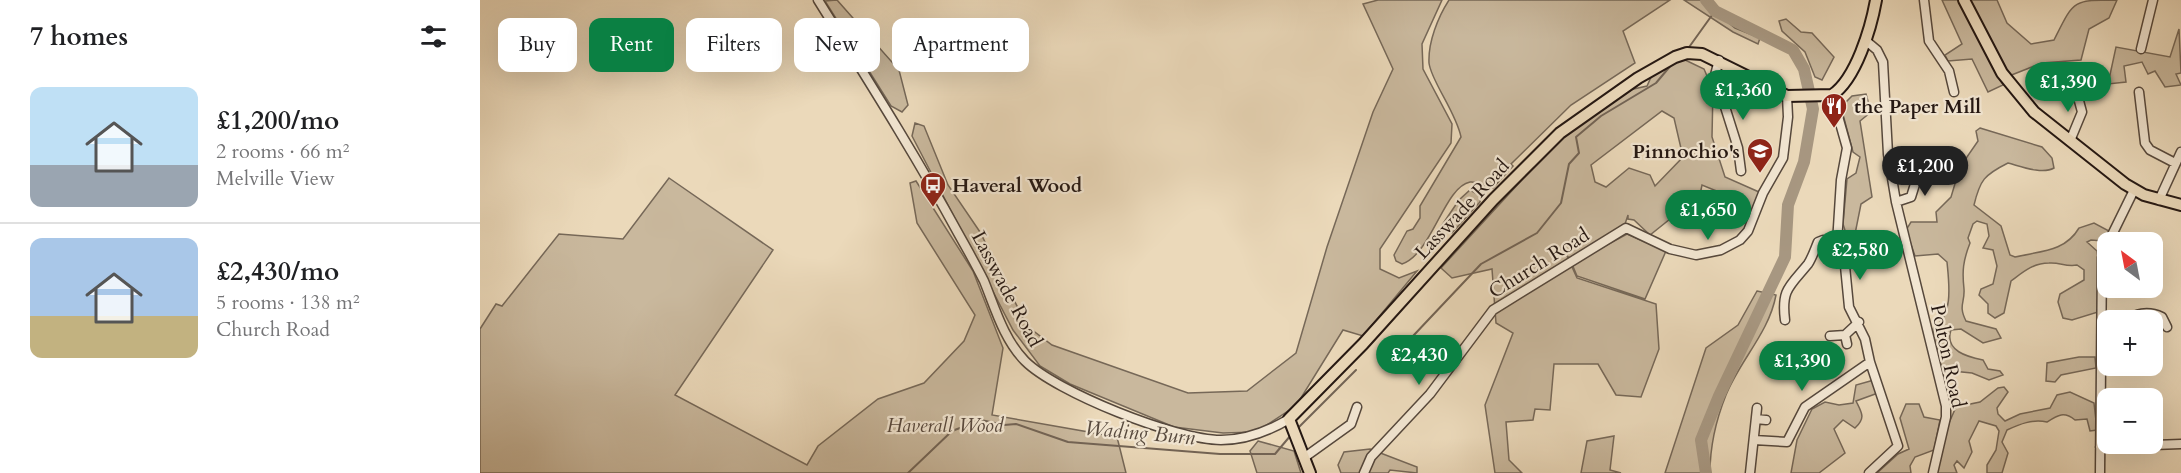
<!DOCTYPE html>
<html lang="en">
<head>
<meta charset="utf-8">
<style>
  body { margin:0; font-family:Cardo,serif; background:#f6f6f6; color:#202124; height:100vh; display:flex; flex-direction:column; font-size:22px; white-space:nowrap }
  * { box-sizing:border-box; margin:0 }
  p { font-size:20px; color:#757577 }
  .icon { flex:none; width:33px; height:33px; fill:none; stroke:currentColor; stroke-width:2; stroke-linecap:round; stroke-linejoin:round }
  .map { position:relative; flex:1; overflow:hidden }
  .drawer { display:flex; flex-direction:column; background:#fff; width:480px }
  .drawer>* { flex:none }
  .top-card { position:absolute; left:18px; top:18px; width:570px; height:54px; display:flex; gap:12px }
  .needle { width:39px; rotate:328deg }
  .controls { position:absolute; left:1617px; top:232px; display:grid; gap:12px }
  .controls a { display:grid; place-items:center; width:66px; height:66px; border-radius:12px; background:#fff; box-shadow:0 6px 24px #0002; font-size:30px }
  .price { position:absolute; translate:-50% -51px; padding:0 14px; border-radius:21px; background:#0b8043; color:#fff; font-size:20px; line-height:39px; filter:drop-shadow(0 2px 3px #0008) }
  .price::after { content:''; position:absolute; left:50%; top:36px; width:18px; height:14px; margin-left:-9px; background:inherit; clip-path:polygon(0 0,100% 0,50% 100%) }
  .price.current { background:#222; color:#fff }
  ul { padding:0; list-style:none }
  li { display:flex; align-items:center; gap:18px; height:150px; padding:0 30px }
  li+li { border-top:2px solid #e0e0e0 }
  li span { display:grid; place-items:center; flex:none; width:168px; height:120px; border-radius:12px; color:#555 }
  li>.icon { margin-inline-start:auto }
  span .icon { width:72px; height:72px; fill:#fffc; stroke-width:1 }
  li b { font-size:26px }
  h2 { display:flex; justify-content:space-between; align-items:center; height:72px; padding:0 30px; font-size:26px }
  .chip { padding:0 21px; border-radius:12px; background:#fff; box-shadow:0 6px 24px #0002; font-size:21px; line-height:54px }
  .chip.current { background:#0b8043; color:#fff }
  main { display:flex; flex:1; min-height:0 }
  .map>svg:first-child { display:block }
  .green { fill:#c9b89d; stroke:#766858; stroke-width:1.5; fill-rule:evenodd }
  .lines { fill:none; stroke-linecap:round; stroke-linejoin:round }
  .stream { stroke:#736455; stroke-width:2 }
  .river { stroke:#a79781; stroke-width:12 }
  .minor-casing { stroke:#56483c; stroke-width:11 }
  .major-casing { stroke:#241712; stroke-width:14 }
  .minor { stroke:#f2e6d2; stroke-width:8 }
  .major { stroke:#ebd9ba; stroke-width:10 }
  .labels { text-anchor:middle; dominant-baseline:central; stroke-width:4.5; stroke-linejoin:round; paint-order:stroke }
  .poi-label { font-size:20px; font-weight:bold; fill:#241712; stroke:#f2e6d2; text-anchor:start }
  .street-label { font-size:20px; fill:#241712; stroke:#f2e6d2 }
  .park-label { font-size:20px; font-style:italic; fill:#56473c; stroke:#f2e6d2 }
  .water-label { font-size:21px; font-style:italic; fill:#584a3e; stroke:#f2e6d2 }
</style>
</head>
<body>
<main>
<section class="drawer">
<h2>7 homes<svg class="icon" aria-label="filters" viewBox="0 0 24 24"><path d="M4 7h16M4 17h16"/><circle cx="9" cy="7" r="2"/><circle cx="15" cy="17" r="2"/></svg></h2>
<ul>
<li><span style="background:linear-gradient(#bfe0f5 65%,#9aa5b1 0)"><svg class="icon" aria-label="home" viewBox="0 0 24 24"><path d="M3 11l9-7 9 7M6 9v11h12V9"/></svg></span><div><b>£1,200/mo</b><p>2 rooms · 66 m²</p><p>Melville View</p></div></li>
<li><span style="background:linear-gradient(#a9c7e8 65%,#c2b280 0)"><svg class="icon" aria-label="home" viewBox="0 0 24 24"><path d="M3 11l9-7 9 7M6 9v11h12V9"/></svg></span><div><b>£2,430/mo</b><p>5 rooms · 138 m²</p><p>Church Road</p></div></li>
</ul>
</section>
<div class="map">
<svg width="1701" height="473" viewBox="0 0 1701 473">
  <rect width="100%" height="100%" fill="#ebd9ba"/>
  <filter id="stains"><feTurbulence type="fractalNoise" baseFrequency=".00333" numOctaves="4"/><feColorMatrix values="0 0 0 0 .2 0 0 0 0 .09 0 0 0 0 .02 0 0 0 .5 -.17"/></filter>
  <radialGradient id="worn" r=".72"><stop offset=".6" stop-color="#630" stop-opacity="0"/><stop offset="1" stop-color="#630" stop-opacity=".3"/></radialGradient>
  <path class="green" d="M 357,0 L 419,70 L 428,105 L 422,112 L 411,106 L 345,1 Z
    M 898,0 L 962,0 L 942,44 L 943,69 L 972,124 L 971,143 L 900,249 L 900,269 L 919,278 L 937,271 L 883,336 L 863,330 L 816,406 L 776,432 L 743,433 L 694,427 L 590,384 L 560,366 L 533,330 L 432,136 L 435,123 L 444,126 L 468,185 L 500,232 L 547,326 L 572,345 L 708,393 L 767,391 L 816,353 L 847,247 L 893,112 L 913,69 L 883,4 Z
    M 969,0 L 1190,0 L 1143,31 L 1155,63 L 1091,105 L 1031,164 L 1033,166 L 1013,188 C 1005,188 999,181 990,182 C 964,187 952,254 922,264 L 916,261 L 914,255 L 927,231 L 933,229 L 940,218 L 940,206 L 981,137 C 976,112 951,81 949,63 C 948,42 958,17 969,0 Z
    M 1204,0 L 1221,0 L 1255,28 L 1280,38 L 1278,44 L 1253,32 Z
    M 1462,0 L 1479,0 L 1523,85 L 1508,92 L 1492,59 L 1468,61 L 1465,55 L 1482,44 Z
    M 1489,0 L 1517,0 L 1527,23 L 1551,44 L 1574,40 C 1594,0 1592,0 1637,0 L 1629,18 L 1609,29 L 1601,60 L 1562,63 L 1529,76 Z
    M 1306,19 L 1321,32 L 1332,33 L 1354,57 L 1342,80 L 1335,77 L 1325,52 L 1302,31 L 1299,21 Z
    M 1699,29 L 1701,73 L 1696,74 L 1701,85 L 1685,87 L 1675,71 L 1668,74 L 1662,62 L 1644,66 L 1646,82 L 1628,84 L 1636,47 L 1690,57 Z
    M 1201,58 L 1224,69 L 1233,90 L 1232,137 L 1245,177 L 1279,192 L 1269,217 L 1239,225 L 1234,215 L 1239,192 L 1222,185 L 1221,190 L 1195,215 L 1170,235 L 1154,220 L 1148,219 L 1148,215 L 1145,224 L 1090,258 L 1087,256 L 1097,278 L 1176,304 L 1179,349 L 1161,397 L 1136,395 L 1118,364 L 1074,364 L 1070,410 L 1055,409 L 1053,420 L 1026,422 L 1029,460 L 1042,473 L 1015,473 L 1005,405 L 1033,333 L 1016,323 L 1012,269 L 972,278 L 961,268 L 1084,134 L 1149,90 L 1167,86 L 1172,75 ZM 1182,111 L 1194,118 L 1203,157 L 1175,186 L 1170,175 L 1149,168 L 1126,187 L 1115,182 L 1111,165 Z
    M 1386,94 L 1391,112 L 1380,121 L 1392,197 L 1381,204 L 1374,239 L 1368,240 L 1363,224 L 1367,179 L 1376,173 L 1380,157 L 1373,152 L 1361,107 L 1372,96 Z
    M 1500,128 L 1562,147 L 1572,158 L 1574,168 C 1562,175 1540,166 1528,163 C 1504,175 1500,180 1494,205 L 1521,226 L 1530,255 L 1535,257 C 1560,251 1585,252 1599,228 L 1614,223 L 1629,231 L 1623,241 L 1611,240 L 1607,242 L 1617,251 L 1620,280 L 1618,312 L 1592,320 L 1583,318 L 1578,302 L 1580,294 L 1604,280 L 1604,270 L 1597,265 C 1585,267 1580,262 1569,263 C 1553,263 1543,272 1531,281 L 1524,313 L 1515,318 L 1508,313 L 1508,304 L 1499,295 L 1501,289 L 1513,284 L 1517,266 L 1513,250 L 1503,248 L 1509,236 L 1507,224 L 1497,221 L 1493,224 L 1488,238 L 1490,243 C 1483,261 1482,271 1484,289 C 1485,303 1478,305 1486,321 L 1516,329 L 1521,338 L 1503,343 L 1481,329 L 1471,330 C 1464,351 1488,357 1503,360 L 1508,369 L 1520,371 L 1523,375 L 1509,380 L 1492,373 L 1462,370 L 1453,334 L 1453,329 C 1474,315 1469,284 1467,262 L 1458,254 L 1435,256 L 1426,230 L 1431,222 L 1457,222 L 1456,212 L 1471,197 L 1480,167 L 1498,141 L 1496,131 Z
    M 189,178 L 293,250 L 195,395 L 327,465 L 338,446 L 398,399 L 444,383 L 484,341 L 495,315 L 437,223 L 430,183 L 436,181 L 493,271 L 523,348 L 512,415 L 637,437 L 646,473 L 0,473 L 0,329 L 16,304 L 22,306 L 79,234 L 143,239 Z
    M 990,190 L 1001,196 L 1000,202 L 972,233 L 966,231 L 956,234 L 979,200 Z
    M 1147,234 L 1186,251 L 1165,299 L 1097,276 L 1092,264 Z
    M 1277,291 L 1296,295 C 1289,333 1260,360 1246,395 C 1236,420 1230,447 1230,473 L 1185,473 L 1226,348 L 1258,325 Z
    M 1599,357 L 1615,357 L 1616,368 L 1581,375 L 1575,382 L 1566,381 L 1567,363 Z
    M 1394,380 L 1398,393 L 1376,401 C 1382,413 1386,418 1375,428 L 1363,420 L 1354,429 L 1365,453 L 1339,473 L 1311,473 L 1317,440 L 1332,409 L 1345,402 L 1359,405 L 1373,403 L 1376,385 Z
    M 1524,387 L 1528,392 L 1517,408 L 1518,414 L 1525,421 L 1540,414 L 1570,408 L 1577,395 L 1590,392 L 1614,403 L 1617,430 L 1610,431 L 1607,419 L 1595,420 C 1584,411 1578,415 1567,422 C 1552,419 1540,424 1527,430 L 1522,442 L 1528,453 L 1522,473 L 1507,473 L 1507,465 L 1516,450 L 1519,431 L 1516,426 L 1499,421 L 1489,441 L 1492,452 L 1484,468 L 1477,461 L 1474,465 L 1477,473 L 1456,473 L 1469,423 L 1476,407 L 1500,402 L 1518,388 Z
    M 1426,404 L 1439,404 L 1444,417 L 1460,420 L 1454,450 L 1435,457 L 1430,466 L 1431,473 L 1397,473 L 1418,454 L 1429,449 L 1420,418 Z
    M 1134,436 L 1130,470 L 1141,473 L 1101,473 L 1107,441 Z
    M 778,441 L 814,451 L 821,473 L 777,473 L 770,451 Z
    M 890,449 L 937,467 L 937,473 L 910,470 L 908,473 L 861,473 L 858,465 L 864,452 Z"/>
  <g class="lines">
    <path class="stream" d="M 1207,50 L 1235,11
      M 920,341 L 933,336 L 1001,264 L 1057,233 L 1081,203 L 1089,164 L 1099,153 L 1096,137 L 1121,116 L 1176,83 L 1192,64
      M 817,429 L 876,370
      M 428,473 L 472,431 L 501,420 L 524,425 L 536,424 L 588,442 L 740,454 L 795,454 L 811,435"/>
    <path class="river" d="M 1226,473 L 1221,440 L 1239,396 L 1305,257 L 1308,205 L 1324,162 L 1333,109 L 1324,69 L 1313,50 L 1235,11 L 1226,0"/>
    <g class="minor-casing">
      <path id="minor" d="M 338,0 C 386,77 435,154 478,233 C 487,249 496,265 504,281 C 515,308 524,340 545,361 C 576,392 696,440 741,440 C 766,440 787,432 809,419
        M 1444,0 L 1449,41 L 1469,71 L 1474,92
        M 1385,40 L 1397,50 L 1403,62 L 1408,154 L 1416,202 L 1466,406 L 1466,417 L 1453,473
        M 1661,49 L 1673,0
        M 1239,60 L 1235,75 L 1258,148 L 1261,171
        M 1659,92 L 1665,143 L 1670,150 L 1695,163
        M 1352,95 L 1367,148 L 1361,180 L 1357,243 L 1365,266 L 1369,307 L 1385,339 L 1390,362 L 1418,446 L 1389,473
        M 1590,141 L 1602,112 L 1595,86
        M 1679,200 L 1701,152
        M 1416,202 L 1431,197 L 1444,155
        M 1628,243 L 1654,190
        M 1305,320 C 1301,289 1310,286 1328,264 C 1332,258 1335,249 1338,242 L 1343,240 L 1357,243
        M 1643,321 C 1656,314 1667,310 1682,317 L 1687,327
        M 1365,335 L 1367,344
        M 1350,336 L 1365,335 L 1379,322
        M 1276,419 L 1286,420
        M 1274,440 L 1307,442 L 1325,407 L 1390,362
        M 1620,447 L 1701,444
        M 825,457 L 871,424 L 877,407
        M 884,473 L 891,457 L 950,394 L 1013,310 L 1146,228 L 1190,249 L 1216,255 L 1241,250 L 1260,240 L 1268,231 L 1283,193 L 1303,158 L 1308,117 L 1307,96
        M 1270,473 L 1277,408
        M 1620,473 L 1622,258 L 1628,244"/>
    </g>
    <g class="major-casing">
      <path id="major" d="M 1484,0 L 1522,73 L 1554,112 L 1645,184 L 1664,195 L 1701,205
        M 830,473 L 809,419 L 883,344 L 1013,200 L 1080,133 L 1158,78 L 1195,57 L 1207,53 L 1222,54 L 1307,96 L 1352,95 C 1376,79 1391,28 1396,0"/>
    </g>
    <use href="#minor" class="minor"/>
    <use href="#major" class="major"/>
  </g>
  <defs>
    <g id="restaurant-pin" transform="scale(1.35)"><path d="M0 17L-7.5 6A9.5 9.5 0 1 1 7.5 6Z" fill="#8f2418" stroke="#f2e6d2"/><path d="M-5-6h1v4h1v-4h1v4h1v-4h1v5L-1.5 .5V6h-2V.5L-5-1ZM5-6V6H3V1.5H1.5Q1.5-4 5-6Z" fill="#fff"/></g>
    <g id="school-pin" transform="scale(1.35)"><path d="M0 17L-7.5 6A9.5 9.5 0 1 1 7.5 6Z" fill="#8f2418" stroke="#f2e6d2"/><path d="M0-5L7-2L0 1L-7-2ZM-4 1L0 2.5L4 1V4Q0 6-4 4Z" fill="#fff"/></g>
    <g id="bus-pin" transform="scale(1.35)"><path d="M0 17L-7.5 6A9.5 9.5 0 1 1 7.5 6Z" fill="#8f2418" stroke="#f2e6d2"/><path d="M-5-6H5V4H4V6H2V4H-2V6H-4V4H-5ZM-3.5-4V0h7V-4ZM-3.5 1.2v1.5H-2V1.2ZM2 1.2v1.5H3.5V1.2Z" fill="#fff"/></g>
  </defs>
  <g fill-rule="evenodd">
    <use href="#restaurant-pin" x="1354" y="106"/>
    <use href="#school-pin" x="1280" y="151"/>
    <use href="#bus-pin" x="453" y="185"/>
  </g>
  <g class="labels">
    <g class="poi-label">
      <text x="1374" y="106">the Paper Mill</text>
      <text x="1260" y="151" text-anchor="end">Pinnochio's</text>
      <text x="472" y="185">Haveral Wood</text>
    </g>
    <g class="street-label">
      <text transform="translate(982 209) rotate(-47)">Lasswade Road</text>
      <text transform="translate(1059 263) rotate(-32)">Church Road</text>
      <text transform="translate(527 289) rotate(62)">Lasswade Road</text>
      <text transform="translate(1468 356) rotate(78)">Polton Road</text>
    </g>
    <g class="park-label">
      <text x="465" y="425">Haverall Wood</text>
    </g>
    <g class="water-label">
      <text transform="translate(660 433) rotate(5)">Wading Burn</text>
    </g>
  </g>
  <rect width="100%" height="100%" filter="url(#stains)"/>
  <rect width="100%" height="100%" fill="url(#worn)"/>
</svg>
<div class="controls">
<a><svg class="needle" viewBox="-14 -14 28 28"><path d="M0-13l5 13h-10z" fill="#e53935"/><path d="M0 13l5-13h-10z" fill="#757577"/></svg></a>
<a>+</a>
<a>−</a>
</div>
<b class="price" style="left:1588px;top:113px">£1,390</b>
<b class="price" style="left:1263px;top:121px">£1,360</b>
<b class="price current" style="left:1445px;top:197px">£1,200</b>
<b class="price" style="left:1228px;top:241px">£1,650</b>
<b class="price" style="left:1380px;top:281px">£2,580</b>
<b class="price" style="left:939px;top:386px">£2,430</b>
<b class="price" style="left:1322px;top:392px">£1,390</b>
<div class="top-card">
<a class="chip">Buy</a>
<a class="chip current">Rent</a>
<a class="chip">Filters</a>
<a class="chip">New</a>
<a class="chip">Apartment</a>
</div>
</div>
</main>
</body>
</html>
